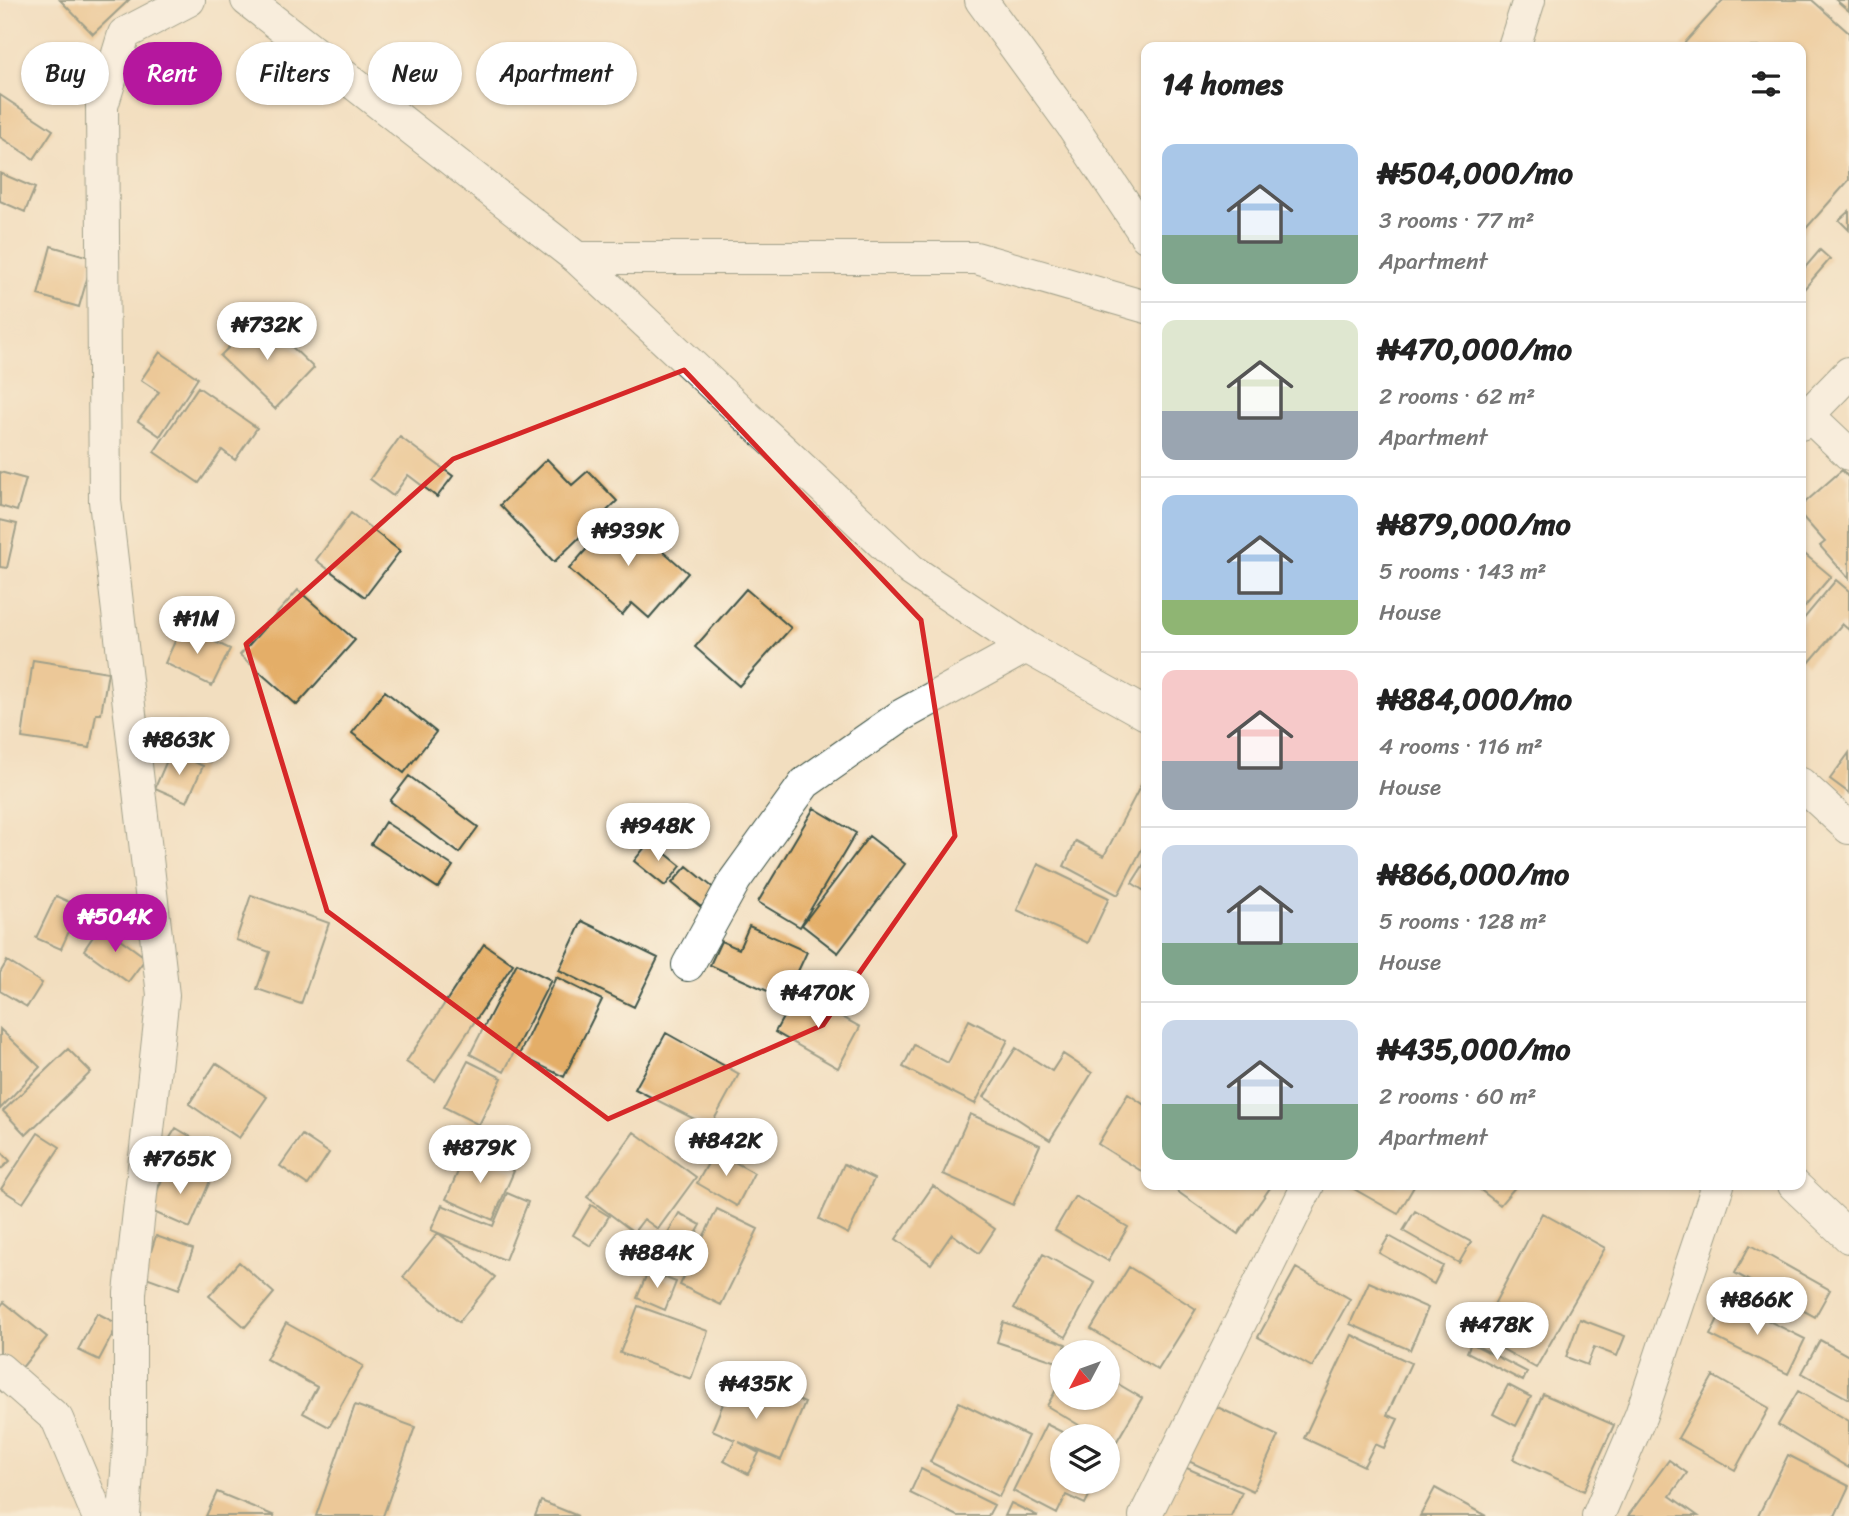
<!DOCTYPE html>
<html lang="en">
<head>
<meta charset="utf-8">
<style>
  body { margin:0; font-family:Sriracha,sans-serif; background:#f6f6f6; color:#222; height:100vh; display:flex; flex-direction:column; font-size:26px; white-space:nowrap }
  * { box-sizing:border-box; margin:0 }
  p { font-size:23px; color:#767676 }
  .icon { flex:none; width:38px; height:38px; fill:none; stroke:currentColor; stroke-width:2; stroke-linecap:round; stroke-linejoin:round }
  .map { position:relative; flex:1; overflow:hidden }
  .sheet { position:absolute; left:1141px; top:42px; width:665px; height:1148px; display:flex; flex-direction:column; background:#fff; border-radius:14px; box-shadow:0 2px 5px #0004 }
  .sheet>* { flex:none }
  .top-card { position:absolute; left:21px; top:42px; width:665px; height:63px; display:flex; gap:14px }
  .needle { width:46px; rotate:229deg }
  .controls { position:absolute; left:1050px; top:1340px; display:grid; gap:14px }
  .controls a { display:grid; place-items:center; width:70px; height:70px; border-radius:50%; background:#fff; box-shadow:0 2px 5px #0004; font-size:35px }
  .price { position:absolute; translate:-50% -60px; padding:0 16px; border-radius:24px; background:#fff; color:#222; font-size:23px; line-height:46px; filter:drop-shadow(0 2px 4px #0008) }
  .price::after { content:''; position:absolute; left:50%; top:42px; width:21px; height:16px; margin-left:-10px; background:inherit; clip-path:polygon(0 0,100% 0,50% 100%) }
  .price.selected { background:#b5179e; color:#fff }
  ul { padding:0; list-style:none }
  li { display:flex; align-items:center; gap:21px; height:175px; padding:0 21px }
  li+li { border-top:2px solid #e0e0e0 }
  li span { display:grid; place-items:center; flex:none; width:196px; height:140px; border-radius:14px; color:#555 }
  li>.icon { margin-inline-start:auto }
  span .icon { width:84px; height:84px; fill:#fffc; stroke-width:1 }
  li b { font-size:30px }
  h2 { display:flex; justify-content:space-between; align-items:center; height:84px; padding:0 21px; font-size:30px }
  .tag { padding:0 24px; border-radius:32px; background:#fff; box-shadow:0 2px 5px #0004; font-size:24px; line-height:63px }
  .tag.selected { background:#b5179e; color:#fff }
  .map>svg:first-child { display:block }
  .building { fill:#e4ae68 }
  .lines { fill:none; stroke-linecap:round; stroke-linejoin:round }
  .minor-casing { stroke:#3f5549; stroke-width:34 }
  .minor { stroke:#fff; stroke-width:32 }
  .marked { fill:none; stroke:#d62828; stroke-width:5; stroke-linejoin:round }
</style>
</head>
<body>
<div class="map">
<svg width="1849" height="1516" viewBox="0 0 1849 1516">
  <rect width="100%" height="100%" fill="#fcf5e5"/>
  <filter id="ink" filterUnits="userSpaceOnUse"><feTurbulence type="fractalNoise" baseFrequency=".0143" numOctaves="2"/><feDisplacementMap in="SourceGraphic" scale="14" xChannelSelector="R" yChannelSelector="G"/><feConvolveMatrix kernelMatrix="1 2 1 2 8 2 1 2 1" color-interpolation-filters="sRGB"/></filter>
  <filter id="wash" filterUnits="userSpaceOnUse"><feTurbulence type="fractalNoise" baseFrequency=".00686" numOctaves="4" result="noise"/><feDisplacementMap in="SourceGraphic" scale="28" xChannelSelector="R" yChannelSelector="G"/><feGaussianBlur stdDeviation="1.57" result="paint"/><feColorMatrix in="noise" values="0 0 0 0 0 0 0 0 0 0 0 0 0 0 0 0 0 1.4 0 .05"/><feComposite in="paint" operator="in"/></filter>
  <g filter="url(#wash)">
    <rect width="100%" height="100%" fill="#f2debf"/>
    <g id="blocks">
      <path class="building" d="M 60,0 L 129,0 L 93,34 Z
        M 1723,0 L 1812,0 L 1849,33 L 1849,180 L 1801,234 L 1801,47 L 1681,47 Z
        M 1836,0 L 1849,0 L 1849,11 Z
        M 0,95 L 53,130 L 34,159 L 0,137 Z
        M 0,173 L 35,188 L 25,212 L 0,201 Z
        M 1849,211 L 1849,230 L 1839,220 Z
        M 51,246 L 93,258 L 79,307 L 38,295 Z
        M 1820,250 L 1830,259 L 1804,289 L 1801,286 L 1801,272 Z
        M 260,316 L 314,368 L 275,409 L 220,356 Z
        M 160,352 L 198,378 L 160,436 L 138,421 L 159,392 L 141,380 Z
        M 198,387 L 257,428 L 235,460 L 222,450 L 199,483 L 154,452 Z
        M 400,437 L 453,476 L 437,497 L 408,475 L 393,496 L 370,479 Z
        M 547,459 L 572,485 L 588,471 L 617,501 L 554,562 L 500,505 Z
        M 1842,470 L 1849,478 L 1849,579 L 1820,546 L 1825,542 L 1801,515 L 1801,506 Z
        M 0,472 L 26,479 L 17,511 L 0,506 Z
        M 619,512 L 688,573 L 649,618 L 632,603 L 622,615 L 569,569 Z
        M 351,513 L 400,551 L 365,597 L 316,560 Z
        M 0,520 L 17,524 L 7,568 L 0,567 Z
        M 1801,551 L 1831,576 L 1803,609 L 1801,607 Z
        M 1836,580 L 1849,591 L 1849,630 L 1842,624 L 1808,664 L 1801,657 L 1801,622 Z
        M 746,589 L 791,628 L 739,686 L 695,647 Z
        M 298,590 L 355,640 L 297,705 L 240,655 Z
        M 182,626 L 230,649 L 212,686 L 165,663 Z
        M 33,660 L 108,672 L 101,714 L 96,714 L 90,748 L 22,738 Z
        M 385,691 L 436,732 L 404,773 L 352,733 Z
        M 177,721 L 219,736 L 210,762 L 168,747 Z
        M 171,751 L 203,766 L 187,802 L 155,788 Z
        M 1849,753 L 1849,793 L 1830,779 Z
        M 409,776 L 478,827 L 459,853 L 390,801 Z
        M 1142,783 L 1146,785 L 1146,841 L 1118,895 L 1064,866 L 1076,841 L 1104,856 Z
        M 814,808 L 856,833 L 800,927 L 758,902 Z
        M 385,822 L 453,866 L 438,888 L 371,844 Z
        M 869,836 L 905,864 L 838,953 L 802,925 Z
        M 650,841 L 681,866 L 665,886 L 634,861 Z
        M 1146,861 L 1146,892 L 1132,883 Z
        M 1038,864 L 1109,898 L 1088,943 L 1017,910 Z
        M 687,866 L 716,890 L 701,907 L 672,883 Z
        M 251,895 L 329,923 L 301,1004 L 257,989 L 270,952 L 236,940 Z
        M 56,896 L 80,907 L 61,949 L 36,938 Z
        M 582,921 L 658,958 L 634,1007 L 559,970 Z
        M 101,925 L 146,958 L 128,982 L 84,950 Z
        M 749,926 L 807,952 L 785,999 L 710,965 L 721,941 L 739,949 Z
        M 484,944 L 513,964 L 435,1081 L 406,1062 Z
        M 7,961 L 42,983 L 27,1007 L 0,991 L 0,973 Z
        M 517,963 L 551,980 L 504,1072 L 470,1054 Z
        M 556,977 L 602,1000 L 564,1077 L 519,1055 Z
        M 797,992 L 860,1027 L 838,1068 L 775,1032 Z
        M 969,1020 L 1008,1040 L 975,1104 L 903,1067 L 914,1045 L 948,1063 Z
        M 0,1029 L 40,1067 L 0,1109 Z
        M 666,1033 L 739,1074 L 710,1127 L 635,1089 Z
        M 1016,1048 L 1052,1071 L 1063,1054 L 1092,1073 L 1050,1140 L 984,1097 Z
        M 68,1049 L 91,1072 L 26,1135 L 3,1111 Z
        M 468,1061 L 502,1078 L 479,1125 L 444,1107 Z
        M 216,1063 L 267,1097 L 239,1138 L 189,1104 Z
        M 1128,1094 L 1146,1106 L 1146,1174 L 1098,1144 Z
        M 970,1114 L 1040,1145 L 1013,1205 L 943,1174 Z
        M 176,1128 L 223,1156 L 212,1177 L 163,1149 Z
        M 634,1132 L 696,1177 L 658,1229 L 644,1219 L 634,1232 L 587,1197 Z
        M 38,1133 L 60,1147 L 23,1203 L 1,1189 Z
        M 302,1135 L 329,1153 L 308,1185 L 280,1166 Z
        M 0,1150 L 10,1161 L 0,1170 Z
        M 467,1151 L 514,1171 L 493,1220 L 446,1199 Z
        M 715,1151 L 754,1173 L 737,1206 L 697,1183 Z
        M 169,1163 L 210,1181 L 190,1228 L 149,1210 Z
        M 844,1164 L 874,1179 L 848,1234 L 819,1219 Z
        M 1172,1185 L 1272,1185 L 1238,1234 L 1171,1187 Z
        M 1347,1185 L 1415,1185 L 1398,1214 Z
        M 1474,1185 L 1517,1185 L 1500,1205 Z
        M 933,1186 L 995,1229 L 979,1253 L 952,1234 L 931,1264 L 896,1239 Z
        M 507,1193 L 528,1202 L 505,1260 L 431,1230 L 442,1205 L 493,1226 Z
        M 1075,1196 L 1128,1227 L 1108,1261 L 1055,1230 Z
        M 591,1205 L 609,1216 L 591,1246 L 573,1235 Z
        M 717,1209 L 758,1229 L 721,1305 L 680,1285 Z
        M 1415,1211 L 1471,1242 L 1459,1263 L 1403,1231 Z
        M 679,1213 L 701,1225 L 673,1275 L 651,1263 Z
        M 1542,1213 L 1605,1248 L 1536,1368 L 1478,1335 Z
        M 438,1233 L 495,1277 L 459,1322 L 403,1277 Z
        M 156,1236 L 193,1249 L 179,1289 L 143,1276 Z
        M 1389,1236 L 1443,1266 L 1434,1284 L 1379,1253 Z
        M 1750,1245 L 1830,1290 L 1815,1317 L 1735,1273 Z
        M 1043,1254 L 1095,1283 L 1066,1337 L 1014,1308 Z
        M 239,1262 L 274,1293 L 245,1327 L 209,1296 Z
        M 1129,1267 L 1196,1309 L 1158,1370 L 1091,1329 Z
        M 1296,1268 L 1350,1299 L 1312,1367 L 1258,1337 Z
        M 648,1271 L 676,1282 L 665,1310 L 637,1298 Z
        M 1369,1282 L 1428,1308 L 1410,1350 L 1350,1324 Z
        M 1727,1300 L 1805,1339 L 1788,1374 L 1710,1335 Z
        M 4,1302 L 47,1337 L 20,1370 L 0,1353 L 0,1307 Z
        M 638,1306 L 708,1331 L 691,1379 L 620,1353 Z
        M 97,1313 L 118,1324 L 99,1360 L 78,1350 Z
        M 1580,1319 L 1625,1336 L 1617,1356 L 1594,1347 L 1587,1365 L 1566,1357 Z
        M 1003,1322 L 1066,1344 L 1060,1363 L 997,1342 Z
        M 286,1323 L 363,1366 L 329,1427 L 303,1413 L 317,1387 L 266,1359 Z
        M 1352,1335 L 1411,1363 L 1387,1415 L 1398,1419 L 1384,1448 L 1375,1444 L 1364,1466 L 1304,1438 Z
        M 1820,1340 L 1849,1356 L 1849,1399 L 1802,1373 Z
        M 1471,1343 L 1527,1372 L 1523,1381 L 1467,1352 Z
        M 736,1373 L 805,1403 L 781,1460 L 739,1442 L 759,1453 L 748,1474 L 724,1461 L 735,1440 L 712,1430 Z
        M 1713,1376 L 1769,1408 L 1735,1470 L 1678,1438 Z
        M 1108,1378 L 1142,1398 L 1114,1446 L 1108,1442 L 1108,1437 L 1099,1437 L 1047,1406 L 1062,1379 L 1062,1398 L 1108,1398 Z
        M 1508,1385 L 1531,1397 L 1516,1426 L 1493,1414 Z
        M 1798,1391 L 1849,1421 L 1849,1468 L 1778,1425 Z
        M 1543,1394 L 1614,1425 L 1584,1491 L 1513,1459 Z
        M 959,1402 L 1028,1436 L 999,1497 L 930,1462 Z
        M 1209,1403 L 1278,1436 L 1253,1491 L 1184,1459 Z
        M 355,1405 L 415,1427 L 383,1516 L 316,1516 Z
        M 1046,1424 L 1072,1437 L 1062,1437 L 1062,1482 L 1096,1482 L 1085,1504 L 1066,1495 L 1057,1514 L 1013,1491 Z
        M 1788,1455 L 1849,1486 L 1835,1516 L 1758,1516 Z
        M 1669,1460 L 1687,1473 L 1670,1496 L 1698,1516 L 1628,1516 Z
        M 1182,1466 L 1242,1492 L 1231,1516 L 1159,1516 Z
        M 921,1469 L 994,1505 L 988,1516 L 957,1516 L 910,1493 Z
        M 1435,1488 L 1486,1516 L 1420,1516 Z
        M 217,1492 L 275,1516 L 206,1516 Z
        M 541,1501 L 578,1516 L 535,1516 Z
        M 1011,1503 L 1038,1516 L 1005,1516 Z"/>
    </g>
  </g>
  <g filter="url(#ink)">
    <use href="#blocks" fill-opacity="0" stroke="#3f5549" stroke-width="2"/>
    <g class="lines">
      <g class="minor-casing">
        <path id="minor" d="M 247,0 L 577,258 L 911,570 L 1026,647 L 1146,714
          M 981,0 L 1072,125 L 1146,236
          M 1514,47 L 1529,0
          M 577,258 L 976,258 L 1146,307
          M 1808,415 L 1849,373
          M 1801,424 L 1808,415 L 1849,454
          M 1801,784 L 1849,828
          M 688,965 L 735,880 L 805,783 L 902,715 L 1026,647
          M 1794,1185 L 1849,1237
          M 0,1369 L 57,1419 L 98,1516
          M 124,1516 L 130,1429 L 130,1293 L 163,995 L 105,501 L 102,106 L 124,34 L 189,0
          M 1145,1516 L 1308,1185
          M 1598,1516 L 1641,1415 L 1718,1185"/>
      </g>
      <use href="#minor" class="minor"/>
    </g>
  </g>
  <path d="M0 0H1849V1516H0ZM 684,370 L 921,620 L 955,836 L 823,1025 L 608,1119 L 327,911 L 246,644 L 453,459 Z" fill="#f2debf" fill-opacity=".55" fill-rule="evenodd"/>
  <path class="marked" d="M 684,370 L 921,620 L 955,836 L 823,1025 L 608,1119 L 327,911 L 246,644 L 453,459 Z"/>
</svg>
<div class="controls">
<a><svg class="needle" viewBox="-14 -14 28 28"><path d="M0-13l5 13h-10z" fill="#e53935"/><path d="M0 13l5-13h-10z" fill="#767676"/></svg></a>
<a><svg class="icon" aria-label="layers" viewBox="0 0 24 24"><path d="M12 4l9 5-9 5-9-5zM3 14l9 5 9-5"/></svg></a>
</div>
<b class="price" style="left:267px;top:362px">₦732K</b>
<b class="price" style="left:628px;top:568px">₦939K</b>
<b class="price" style="left:197px;top:656px">₦1M</b>
<b class="price" style="left:179px;top:777px">₦863K</b>
<b class="price" style="left:658px;top:863px">₦948K</b>
<b class="price selected" style="left:115px;top:954px">₦504K</b>
<b class="price" style="left:818px;top:1030px">₦470K</b>
<b class="price" style="left:726px;top:1178px">₦842K</b>
<b class="price" style="left:480px;top:1185px">₦879K</b>
<b class="price" style="left:180px;top:1196px">₦765K</b>
<b class="price" style="left:657px;top:1290px">₦884K</b>
<b class="price" style="left:1757px;top:1337px">₦866K</b>
<b class="price" style="left:1497px;top:1362px">₦478K</b>
<b class="price" style="left:756px;top:1421px">₦435K</b>
<div class="top-card">
<a class="tag">Buy</a>
<a class="tag selected">Rent</a>
<a class="tag">Filters</a>
<a class="tag">New</a>
<a class="tag">Apartment</a>
</div>
<section class="sheet">
<h2>14 homes<svg class="icon" aria-label="filters" viewBox="0 0 24 24"><path d="M4 7h16M4 17h16"/><circle cx="9" cy="7" r="2"/><circle cx="15" cy="17" r="2"/></svg></h2>
<ul>
<li><span style="background:linear-gradient(#a9c7e8 65%,#7fa58c 0)"><svg class="icon" aria-label="home" viewBox="0 0 24 24"><path d="M3 11l9-7 9 7M6 9v11h12V9"/></svg></span><div><b>₦504,000/mo</b><p>3 rooms · 77 m²</p><p>Apartment</p></div></li>
<li><span style="background:linear-gradient(#dfe7d0 65%,#9aa5b1 0)"><svg class="icon" aria-label="home" viewBox="0 0 24 24"><path d="M3 11l9-7 9 7M6 9v11h12V9"/></svg></span><div><b>₦470,000/mo</b><p>2 rooms · 62 m²</p><p>Apartment</p></div></li>
<li><span style="background:linear-gradient(#a9c7e8 75%,#8fb573 0)"><svg class="icon" aria-label="home" viewBox="0 0 24 24"><path d="M3 11l9-7 9 7M6 9v11h12V9"/></svg></span><div><b>₦879,000/mo</b><p>5 rooms · 143 m²</p><p>House</p></div></li>
<li><span style="background:linear-gradient(#f6c9c9 65%,#9aa5b1 0)"><svg class="icon" aria-label="home" viewBox="0 0 24 24"><path d="M3 11l9-7 9 7M6 9v11h12V9"/></svg></span><div><b>₦884,000/mo</b><p>4 rooms · 116 m²</p><p>House</p></div></li>
<li><span style="background:linear-gradient(#c9d6e8 70%,#7fa58c 0)"><svg class="icon" aria-label="home" viewBox="0 0 24 24"><path d="M3 11l9-7 9 7M6 9v11h12V9"/></svg></span><div><b>₦866,000/mo</b><p>5 rooms · 128 m²</p><p>House</p></div></li>
<li><span style="background:linear-gradient(#c9d6e8 60%,#7fa58c 0)"><svg class="icon" aria-label="home" viewBox="0 0 24 24"><path d="M3 11l9-7 9 7M6 9v11h12V9"/></svg></span><div><b>₦435,000/mo</b><p>2 rooms · 60 m²</p><p>Apartment</p></div></li>
</ul>
</section>
</div>
</body>
</html>
